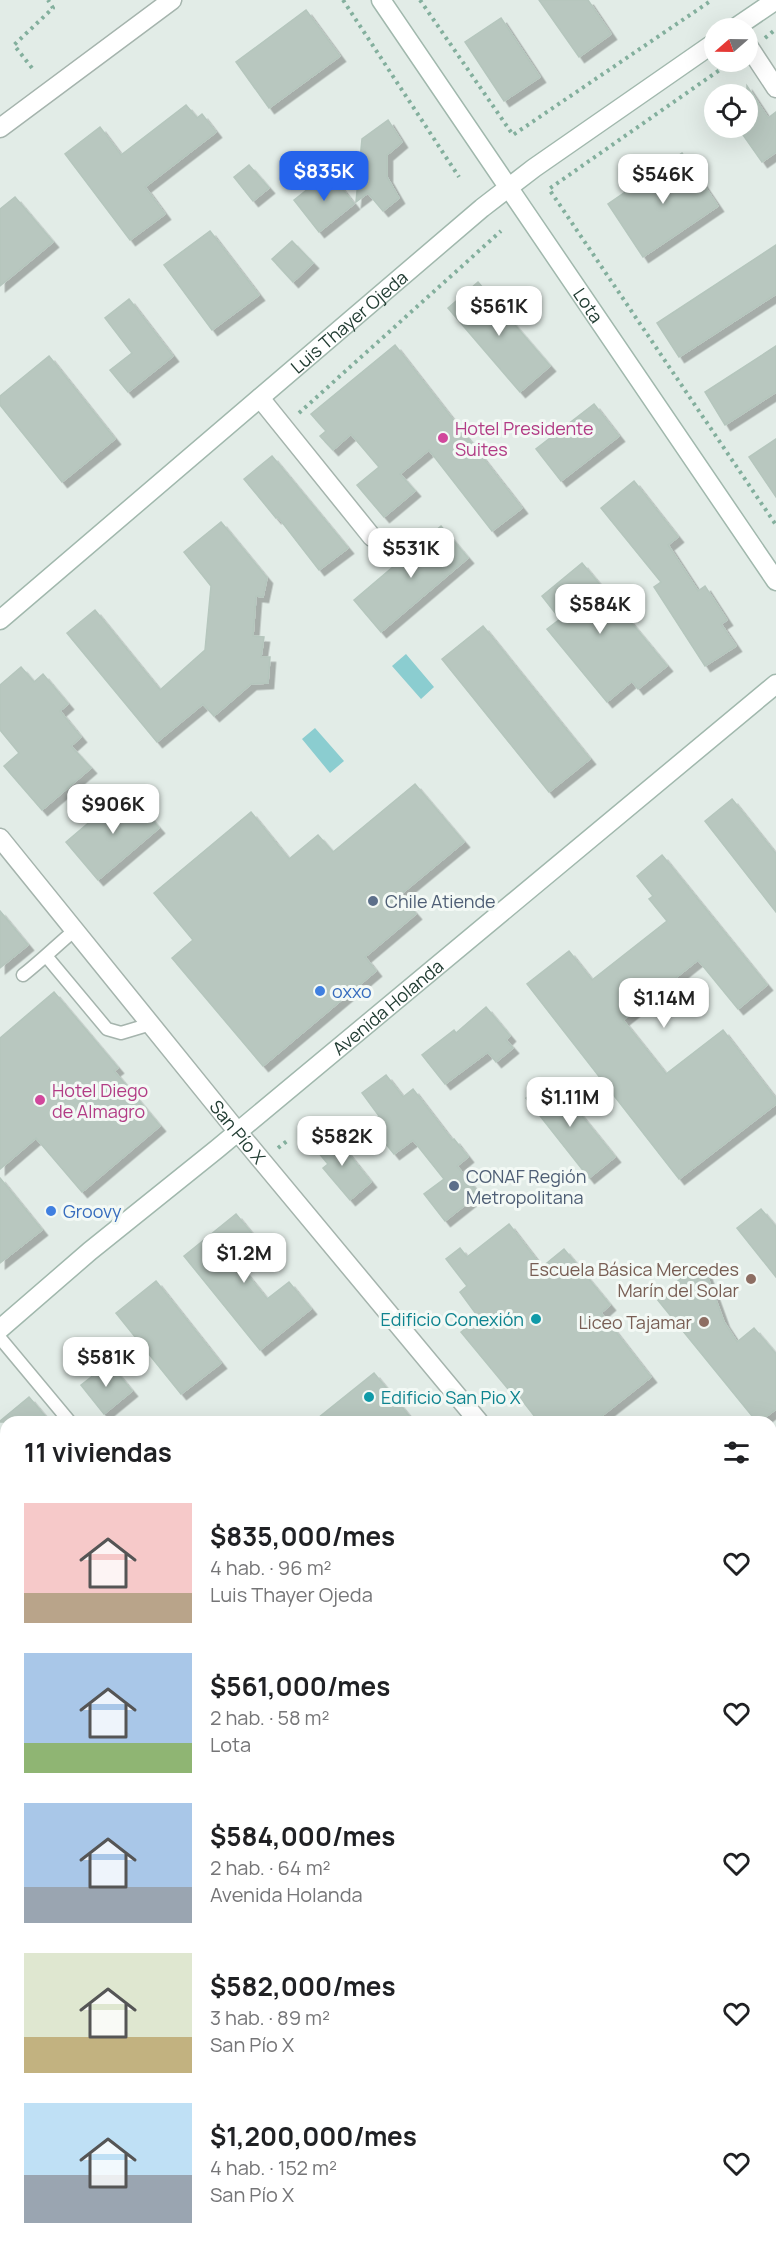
<!DOCTYPE html>
<html lang="es">
<head>
<meta charset="utf-8">
<style>
  body { margin:0; font-family:Manrope,sans-serif; background:#f6f6f6; color:#202124; height:100vh; display:flex; flex-direction:column; font-size:22px; white-space:nowrap }
  * { box-sizing:border-box; margin:0 }
  p { font-size:20px; color:#757577 }
  .icon { flex:none; width:33px; height:33px; fill:none; stroke:currentColor; stroke-width:2; stroke-linecap:round; stroke-linejoin:round }
  .map { position:relative; flex:1; overflow:hidden }
  .drawer { position:absolute; left:0px; top:1416px; width:777px; height:834px; display:flex; flex-direction:column; background:#fff; border-radius:18px 18px 0 0; box-shadow:0 6px 24px #0002 }
  .drawer>* { flex:none }
  .needle { width:39px; rotate:250deg }
  .controls { position:absolute; left:704px; top:18px; display:grid; gap:12px }
  .controls a { display:grid; place-items:center; width:54px; height:54px; border-radius:50%; background:#fff; box-shadow:0 6px 24px #0002; font-size:30px }
  .price { position:absolute; translate:-50% -51px; padding:0 14px; border-radius:12px; background:#fff; color:#222; font-size:20px; line-height:39px; filter:drop-shadow(0 2px 3px #0008) }
  .price::after { content:''; position:absolute; left:50%; top:36px; width:18px; height:14px; margin-left:-9px; background:inherit; clip-path:polygon(0 0,100% 0,50% 100%) }
  .price.on { background:#2563eb; color:#fff }
  ul { padding:0; list-style:none }
  li { display:flex; align-items:center; gap:18px; height:150px; padding:0 24px }
  li span { display:grid; place-items:center; flex:none; width:168px; height:120px; border-radius:0px; color:#555 }
  li>.icon { margin-inline-start:auto }
  span .icon { width:72px; height:72px; fill:#fffc; stroke-width:1 }
  li b { font-size:26px }
  h2 { display:flex; justify-content:space-between; align-items:center; height:72px; padding:0 24px; font-size:26px }
  .map>svg:first-child { display:block }
  .green { fill:#bcddc1 }
  .water { fill:#8bcdd0 }
  .building { fill:#b8c7bf; stroke:#b5c6bd; stroke-width:1.5; filter:url(#shadow) }
  .lines { fill:none; stroke-linecap:round; stroke-linejoin:round }
  .primary-tunnel { stroke:#bcc9c3; stroke-width:18; stroke-dasharray:18 9; stroke-linecap:butt }
  .lane-casing { stroke:#a5b4ad; stroke-width:15 }
  .street-casing { stroke:#a5b4ad; stroke-width:21 }
  .secondary-casing { stroke:#a1b8ad; stroke-width:21 }
  .primary-casing { stroke:#c1c9c6; stroke-width:21 }
  .path { stroke:#83af9d; stroke-width:4; stroke-dasharray:3 4.5; stroke-linecap:butt }
  .lane { stroke:#fff; stroke-width:12 }
  .street { stroke:#fff; stroke-width:18 }
  .secondary { stroke:#fff; stroke-width:18 }
  .primary { stroke:#67a18c; stroke-width:18 }
  .hotel-dot { fill:#d1479c; stroke:#f3f9f5; stroke-width:2 }
  .service-dot { fill:#5c6f8a; stroke:#f3f9f5; stroke-width:2 }
  .shop-dot { fill:#3f7fe0; stroke:#f3f9f5; stroke-width:2 }
  .education-dot { fill:#8d6e63; stroke:#f3f9f5; stroke-width:2 }
  .culture-dot { fill:#0f9aa8; stroke:#f3f9f5; stroke-width:2 }
  .labels { text-anchor:middle; dominant-baseline:central; stroke-width:6; stroke-linejoin:round; paint-order:stroke }
  .street-label { font-size:18px; fill:#223d33; stroke:#f3f9f5 }
  .hotel-label { font-size:18px; fill:#b23c85; stroke:#f3f9f5; text-anchor:start }
  .service-label { font-size:18px; fill:#4e5e75; stroke:#f3f9f5; text-anchor:start }
  .shop-label { font-size:18px; fill:#366cbe; stroke:#f3f9f5; text-anchor:start }
  .education-label { font-size:18px; fill:#785e54; stroke:#f3f9f5; text-anchor:end }
  .culture-label { font-size:18px; fill:#0d838f; stroke:#f3f9f5; text-anchor:end }
</style>
</head>
<body>
<div class="map">
<svg width="776" height="2250" viewBox="0 0 776 2250">
  <defs>
    <filter id="shadow"><feDropShadow dx="5.5" dy="5.5" stdDeviation="0" flood-color="#0004"/></filter>
  </defs>
  <rect width="100%" height="100%" fill="#e2ece7"/>
  <path class="green" d="M 6,1690 L 6,1744 L 0,1750 L 0,1696 Z
    M 318,2244 L 456,2244 L 451,2250 L 318,2250 Z"/>
  <path class="water" d="M 406,654 L 434,687 L 421,699 L 392,666 Z
    M 315,728 L 344,761 L 330,773 L 302,739 Z"/>
  <path class="building" d="M 539,0 L 588,0 L 611,34 L 579,57 Z
    M 306,10 L 340,56 L 269,108 L 236,62 Z
    M 501,18 L 540,77 L 504,101 L 465,42 Z
    M 747,86 L 768,118 L 776,112 L 776,152 L 762,162 L 743,135 L 747,132 Z
    M 186,105 L 197,118 L 202,114 L 216,132 L 145,187 L 165,214 L 130,240 L 65,154 L 100,127 L 121,155 Z
    M 388,120 L 402,142 L 387,155 L 387,177 L 399,198 L 383,211 L 368,193 L 356,202 L 362,139 Z
    M 682,153 L 718,206 L 643,257 L 608,204 Z
    M 249,165 L 269,188 L 253,201 L 234,177 Z
    M 329,172 L 354,204 L 319,232 L 294,200 Z
    M 15,197 L 53,242 L 0,286 L 0,209 Z
    M 210,231 L 259,295 L 212,330 L 164,265 Z
    M 292,241 L 313,263 L 293,282 L 272,259 Z
    M 776,245 L 776,294 L 679,357 L 657,323 Z
    M 478,282 L 550,366 L 520,392 L 448,308 Z
    M 129,299 L 173,356 L 128,392 L 110,370 L 132,353 L 105,318 Z
    M 395,345 L 522,508 L 492,531 L 429,450 L 400,474 L 415,491 L 384,517 L 357,485 L 379,467 L 351,434 L 333,450 L 320,436 L 326,431 L 311,414 Z
    M 776,346 L 776,392 L 725,425 L 705,392 Z
    M 49,356 L 115,439 L 62,482 L 0,405 L 0,396 Z
    M 594,404 L 619,436 L 561,481 L 536,449 Z
    M 776,439 L 776,497 L 749,457 Z
    M 272,456 L 348,548 L 319,570 L 278,517 L 276,518 L 244,479 Z
    M 634,481 L 678,537 L 668,545 L 698,591 L 705,586 L 727,620 L 721,624 L 736,646 L 705,666 L 654,587 L 661,582 L 601,508 Z
    M 221,522 L 267,578 L 263,597 L 256,596 L 253,636 L 264,637 L 261,657 L 270,657 L 268,683 L 251,684 L 214,716 L 203,704 L 157,742 L 67,633 L 95,610 L 160,690 L 205,650 L 211,586 L 184,552 Z
    M 441,526 L 468,558 L 381,632 L 354,600 Z
    M 582,563 L 667,666 L 638,689 L 632,681 L 607,702 L 547,629 L 560,619 L 542,596 Z
    M 483,626 L 590,759 L 549,792 L 442,659 Z
    M 21,667 L 34,682 L 43,674 L 68,704 L 60,711 L 81,737 L 71,746 L 91,768 L 42,810 L 4,766 L 19,753 L 0,730 L 0,685 Z
    M 415,784 L 464,842 L 400,895 L 416,914 L 365,957 L 376,971 L 263,1066 L 172,958 L 193,940 L 154,893 L 251,812 L 289,859 L 318,835 L 333,852 Z
    M 127,790 L 159,828 L 98,880 L 66,842 Z
    M 732,799 L 776,854 L 776,912 L 705,821 Z
    M 662,855 L 767,985 L 738,1009 L 698,960 L 623,1020 L 666,1074 L 723,1030 L 776,1099 L 776,1104 L 679,1179 L 527,984 L 569,951 L 592,980 L 667,921 L 649,899 L 653,896 L 637,876 Z
    M 0,911 L 28,945 L 0,968 Z
    M 54,992 L 118,1068 L 114,1071 L 160,1126 L 82,1192 L 36,1138 L 0,1169 L 0,1038 Z
    M 486,1007 L 510,1036 L 506,1040 L 513,1048 L 496,1062 L 488,1052 L 445,1084 L 422,1055 L 454,1030 L 456,1033 Z
    M 386,1075 L 403,1097 L 413,1089 L 452,1140 L 454,1139 L 468,1157 L 457,1166 L 479,1194 L 445,1221 L 424,1194 L 444,1179 L 413,1140 L 394,1154 L 369,1123 L 379,1116 L 362,1093 Z
    M 551,1078 L 615,1157 L 589,1178 L 526,1098 Z
    M 331,1132 L 371,1182 L 350,1200 L 323,1168 L 328,1164 L 313,1146 Z
    M 0,1178 L 42,1230 L 0,1263 Z
    M 761,1209 L 776,1227 L 776,1277 L 737,1228 Z
    M 236,1214 L 261,1245 L 238,1263 L 267,1299 L 289,1282 L 311,1309 L 260,1350 L 184,1256 Z
    M 509,1224 L 542,1267 L 564,1249 L 610,1305 L 601,1313 L 651,1377 L 594,1422 L 539,1422 L 511,1386 L 508,1389 L 461,1332 L 479,1318 L 460,1292 L 467,1286 L 446,1259 L 460,1248 L 467,1257 Z
    M 704,1267 L 724,1322 L 737,1342 L 754,1328 L 776,1354 L 776,1409 L 759,1422 L 757,1422 L 657,1299 L 685,1275 Z
    M 156,1281 L 221,1363 L 181,1394 L 116,1313 Z
    M 109,1363 L 132,1391 L 104,1414 L 81,1385 Z
    M 374,1373 L 414,1422 L 313,1422 Z
    M 29,1397 L 50,1422 L 0,1422 L 0,1421 Z"/>
  <g class="lines">
    <path class="primary-tunnel" d="M 0,2139 L 6,2132"/>
    <g class="lane-casing">
      <path id="lane" d="M 47,957 L 107,1029 L 121,1033 L 151,1024
        M 23,975 C 41,961 57,945 75,930
        M 0,1338 L 70,1422"/>
    </g>
    <g class="street-casing">
      <g id="street">
        <path d="M 747,44 L 776,88"/>
        <path d="M 0,128 L 172,0"/>
        <path d="M 260,398 L 372,537"/>
        <path id="s1" d="M 0,838 L 237,1131 L 479,1422"/>
        <path d="M 771,1830 L 776,1836"/>
        <path d="M 771,1976 L 776,1972"/>
      </g>
    </g>
    <g class="secondary-casing">
      <g id="secondary">
        <path id="s2" d="M 381,0 L 776,581"/>
        <path d="M 735,28 L 776,0"/>
        <path id="s3" d="M 0,620 L 482,208 L 534,168 L 714,43"/>
        <path id="s4" d="M 0,1329 L 90,1251 L 217,1149 L 776,684"/>
      </g>
    </g>
    <g class="primary-casing">
      <path id="primary" d="M 771,1488 L 776,1484
        M 771,1530 L 776,1526
        M 0,1918 L 6,1924
        M 0,2090 L 6,2090
        M 276,2244 L 282,2250
        M 303,2244 L 303,2250
        M 614,2244 L 627,2250"/>
    </g>
    <path class="path" d="M 343,0 L 459,177
      M 420,0 L 513,135 L 712,0
      M 765,38 L 776,29
      M 731,62 L 549,189 L 776,525
      M 32,68 L 14,45 L 53,8 L 48,0
      M 299,413 L 501,231
      M 278,1148 L 287,1141
      M 0,2130 L 6,2130
      M 0,2225 L 6,2215
      M 327,2244 L 333,2250
      M 465,2250 L 470,2244"/>
    <use href="#lane" class="lane"/>
    <use href="#street" class="street"/>
    <use href="#secondary" class="secondary"/>
    <use href="#primary" class="primary"/>
  </g>
  <g class="hotel-dot">
    <circle cx="443" cy="438" r="6"/>
    <circle cx="40" cy="1100" r="6"/>
  </g>
  <g class="service-dot">
    <circle cx="373" cy="901" r="6"/>
    <circle cx="454" cy="1186" r="6"/>
  </g>
  <g class="shop-dot">
    <circle cx="320" cy="991" r="6"/>
    <circle cx="51" cy="1211" r="6"/>
  </g>
  <g class="education-dot">
    <circle cx="751" cy="1279" r="6"/>
    <circle cx="704" cy="1322" r="6"/>
  </g>
  <g class="culture-dot">
    <circle cx="536" cy="1319" r="6"/>
    <circle cx="369" cy="1397" r="6"/>
  </g>
  <g class="labels">
    <g class="street-label">
      <text stroke="none"><textPath href="#s2" startOffset="369">Lota</textPath></text>
      <text stroke="none"><textPath href="#s3" startOffset="459">Luis Thayer Ojeda</textPath></text>
      <text stroke="none"><textPath href="#s4" startOffset="504">Avenida Holanda</textPath></text>
      <text stroke="none"><textPath href="#s1" startOffset="378">San Pío X</textPath></text>
    </g>
    <g class="hotel-label">
      <text x="455" y="428">Hotel Presidente<tspan x="455" dy="21">Suites</tspan></text>
      <text x="52" y="1090">Hotel Diego<tspan x="52" dy="21">de Almagro</tspan></text>
    </g>
    <g class="service-label">
      <text x="385" y="901">Chile Atiende</text>
      <text x="466" y="1176">CONAF Región<tspan x="466" dy="21">Metropolitana</tspan></text>
    </g>
    <g class="shop-label">
      <text x="332" y="991">oxxo</text>
      <text x="63" y="1211">Groovy</text>
    </g>
    <g class="education-label">
      <text x="739" y="1269">Escuela Básica Mercedes<tspan x="739" dy="21">Marín del Solar</tspan></text>
      <text x="692" y="1322">Liceo Tajamar</text>
    </g>
    <g class="culture-label">
      <text x="524" y="1319">Edificio Conexión</text>
      <text x="381" y="1397" text-anchor="start">Edificio San Pio X</text>
    </g>
  </g>
</svg>
<div class="controls">
<a><svg class="needle" viewBox="-14 -14 28 28"><path d="M0-13l5 13h-10z" fill="#e53935"/><path d="M0 13l5-13h-10z" fill="#757577"/></svg></a>
<a><svg class="icon" aria-label="locate" viewBox="0 0 24 24"><circle cx="12" cy="12" r="6"/><path d="M12 2v4M12 18v4M2 12h4M18 12h4"/></svg></a>
</div>
<b class="price on" style="left:324px;top:202px">$835K</b>
<b class="price" style="left:663px;top:205px">$546K</b>
<b class="price" style="left:499px;top:337px">$561K</b>
<b class="price" style="left:411px;top:579px">$531K</b>
<b class="price" style="left:600px;top:635px">$584K</b>
<b class="price" style="left:113px;top:835px">$906K</b>
<b class="price" style="left:664px;top:1029px">$1.14M</b>
<b class="price" style="left:570px;top:1128px">$1.11M</b>
<b class="price" style="left:342px;top:1167px">$582K</b>
<b class="price" style="left:244px;top:1284px">$1.2M</b>
<b class="price" style="left:106px;top:1388px">$581K</b>
<section class="drawer">
<h2>11 viviendas<svg class="icon" aria-label="filters" viewBox="0 0 24 24"><path d="M4 7h16M4 17h16"/><circle cx="9" cy="7" r="2"/><circle cx="15" cy="17" r="2"/></svg></h2>
<ul>
<li><span style="background:linear-gradient(#f6c9c9 75%,#b9a48a 0)"><svg class="icon" aria-label="home" viewBox="0 0 24 24"><path d="M3 11l9-7 9 7M6 9v11h12V9"/></svg></span><div><b>$835,000/mes</b><p>4 hab. · 96 m²</p><p>Luis Thayer Ojeda</p></div><svg class="icon" aria-label="heart" viewBox="0 0 24 24"><path d="M12 20l-8-8c-3-5 5-10 8-4 3-6 11-1 8 4z"/></svg></li>
<li><span style="background:linear-gradient(#a9c7e8 75%,#8fb573 0)"><svg class="icon" aria-label="home" viewBox="0 0 24 24"><path d="M3 11l9-7 9 7M6 9v11h12V9"/></svg></span><div><b>$561,000/mes</b><p>2 hab. · 58 m²</p><p>Lota</p></div><svg class="icon" aria-label="heart" viewBox="0 0 24 24"><path d="M12 20l-8-8c-3-5 5-10 8-4 3-6 11-1 8 4z"/></svg></li>
<li><span style="background:linear-gradient(#a9c7e8 70%,#9aa5b1 0)"><svg class="icon" aria-label="home" viewBox="0 0 24 24"><path d="M3 11l9-7 9 7M6 9v11h12V9"/></svg></span><div><b>$584,000/mes</b><p>2 hab. · 64 m²</p><p>Avenida Holanda</p></div><svg class="icon" aria-label="heart" viewBox="0 0 24 24"><path d="M12 20l-8-8c-3-5 5-10 8-4 3-6 11-1 8 4z"/></svg></li>
<li><span style="background:linear-gradient(#dfe7d0 70%,#c2b280 0)"><svg class="icon" aria-label="home" viewBox="0 0 24 24"><path d="M3 11l9-7 9 7M6 9v11h12V9"/></svg></span><div><b>$582,000/mes</b><p>3 hab. · 89 m²</p><p>San Pío X</p></div><svg class="icon" aria-label="heart" viewBox="0 0 24 24"><path d="M12 20l-8-8c-3-5 5-10 8-4 3-6 11-1 8 4z"/></svg></li>
<li><span style="background:linear-gradient(#bfe0f5 60%,#9aa5b1 0)"><svg class="icon" aria-label="home" viewBox="0 0 24 24"><path d="M3 11l9-7 9 7M6 9v11h12V9"/></svg></span><div><b>$1,200,000/mes</b><p>4 hab. · 152 m²</p><p>San Pío X</p></div><svg class="icon" aria-label="heart" viewBox="0 0 24 24"><path d="M12 20l-8-8c-3-5 5-10 8-4 3-6 11-1 8 4z"/></svg></li>
</ul>
</section>
</div>
</body>
</html>
